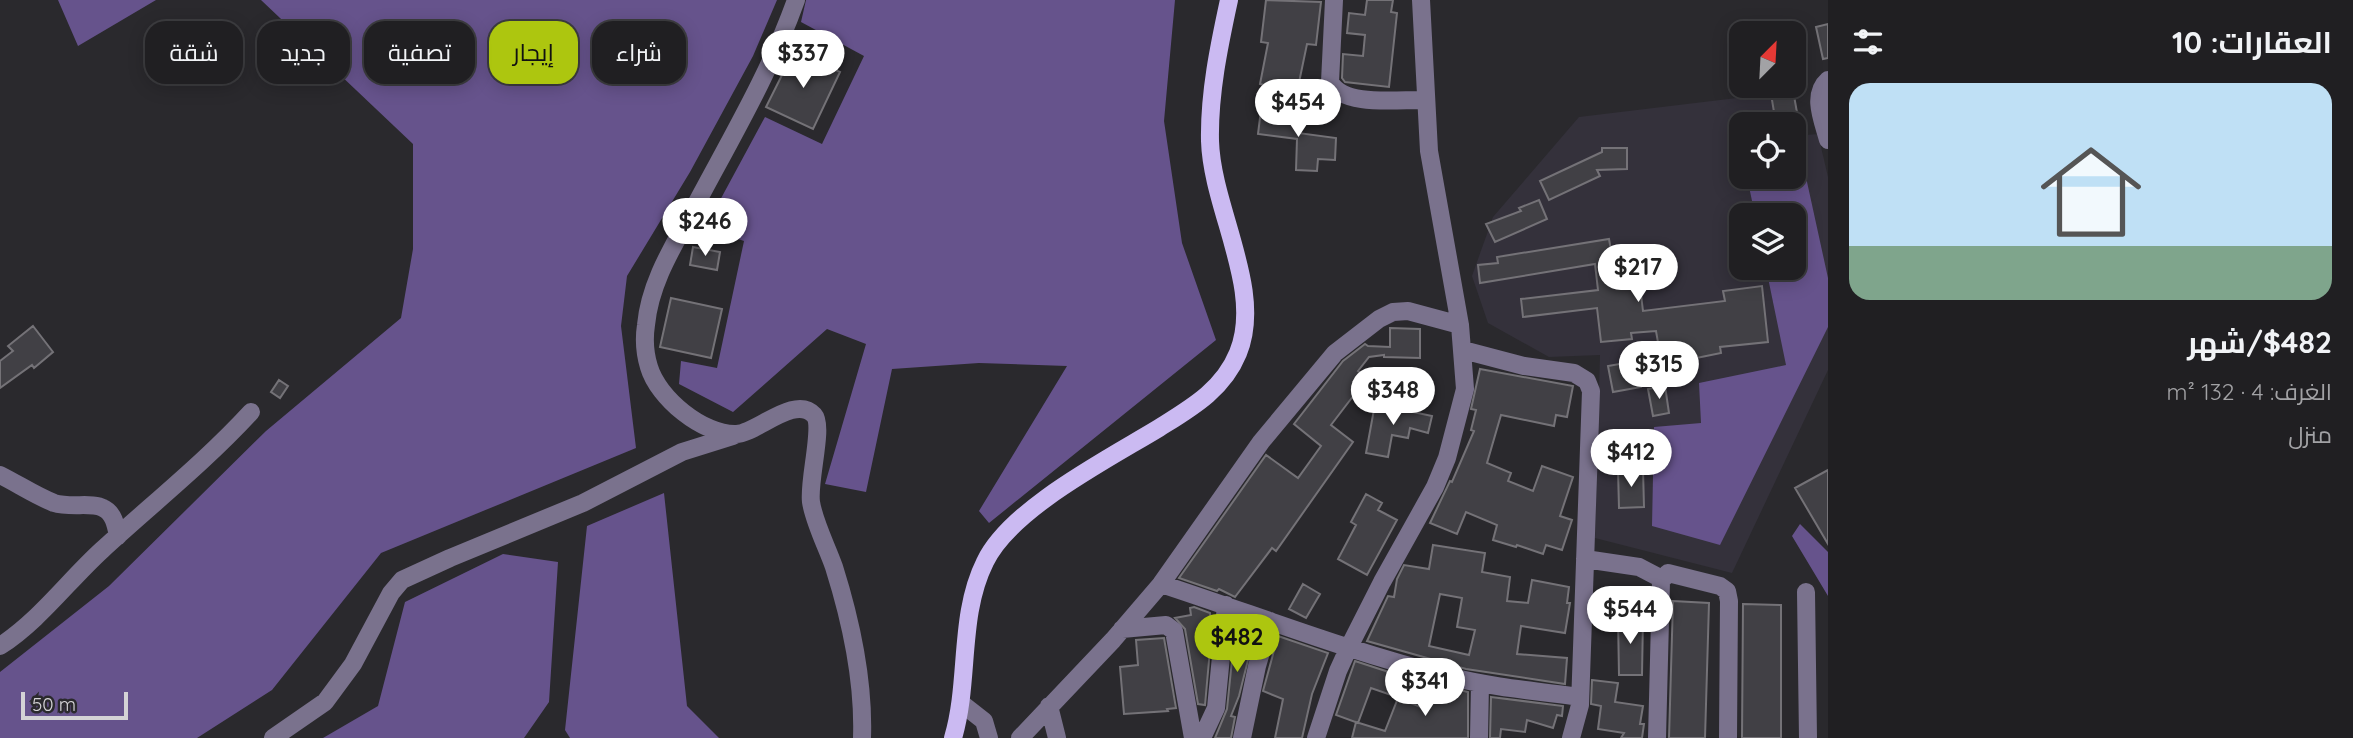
<!DOCTYPE html>
<html lang="ar">
<head>
<meta charset="utf-8">
<style>
  body { margin:0; font-family:Quicksand,Cairo,sans-serif; background:#28272a; color:#f1f3f6; direction:rtl; height:100vh; display:flex; flex-direction:column; font-size:26px; white-space:nowrap }
  * { box-sizing:border-box; margin:0 }
  p { font-size:23px; color:#a2a2a5 }
  .icon { flex:none; width:38px; height:38px; fill:none; stroke:currentColor; stroke-width:2; stroke-linecap:round; stroke-linejoin:round }
  .map { position:relative; flex:1; overflow:hidden; direction:ltr }
  .sheet { display:flex; flex-direction:column; background:#201f22; width:525px }
  .sheet>* { flex:none }
  .banner { position:absolute; left:21px; top:21px; width:665px; height:63px; direction:rtl; display:flex; gap:14px }
  .needle { width:46px; rotate:24deg }
  .tools { position:absolute; left:1729px; top:21px; display:grid; gap:14px }
  .tools a { display:grid; place-items:center; width:77px; height:77px; border-radius:14px; background:#201f22; box-shadow:0 4px 18px #0003,0 0 0 2px #3d3d40; font-size:35px }
  .scale { position:absolute; left:21px; bottom:18px; width:107px; box-sizing:border-box; padding-left:7px; border:4px solid #d4d3d6; border-top:0; font-size:19px; line-height:24px; white-space:nowrap; color:#d4d3d6; -webkit-text-stroke:5px #2a292d; paint-order:stroke }
  .price { position:absolute; translate:-50% -60px; padding:0 16px; border-radius:24px; background:#fff; color:#222; font-size:23px; line-height:46px; filter:drop-shadow(0 2px 4px #0008) }
  .price::after { content:''; position:absolute; left:50%; top:42px; width:21px; height:16px; margin-left:-10px; background:inherit; clip-path:polygon(0 0,100% 0,50% 100%) }
  .price.current { background:#adc60f; color:#111 }
  ul { padding:0; list-style:none }
  li { display:grid; align-content:center; gap:14px; height:371px; padding:0 21px }
  li+li { border-top:2px solid #3d3d40 }
  li span { display:grid; place-items:center; height:217px; border-radius:21px; color:#555 }
  li>.icon { margin-inline-start:auto }
  span .icon { width:126px; height:126px; fill:#fffc; stroke-width:1 }
  li b { font-size:30px }
  h2 { display:flex; justify-content:space-between; align-items:center; height:84px; padding:0 21px; font-size:30px }
  .chip { padding:0 24px; border-radius:21px; background:#201f22; box-shadow:0 4px 18px #0003,0 0 0 2px #3d3d40; font-size:24px; line-height:63px }
  .chip.current { background:#adc60f; color:#111 }
  main { display:flex; flex:1; min-height:0 }
  .map>svg:first-child { display:block }
  .built { fill:#34313b; fill-rule:evenodd }
  .forest { fill:#66538c }
  .building { fill:#414045; stroke:#747277; stroke-width:2; fill-rule:evenodd }
  .lines { fill:none; stroke-linecap:round; stroke-linejoin:round }
  .minor { stroke:#7a728d; stroke-width:18 }
  .major { stroke:#cbbaf2; stroke-width:18 }
</style>
</head>
<body>
<main>
<section class="sheet">
<h2>العقارات: 10<svg class="icon" aria-label="filters" viewBox="0 0 24 24"><path d="M4 7h16M4 17h16"/><circle cx="9" cy="7" r="2"/><circle cx="15" cy="17" r="2"/></svg></h2>
<ul>
<li><span style="background:linear-gradient(#bfe0f5 75%,#7fa58c 0)"><svg class="icon" aria-label="home" viewBox="0 0 24 24"><path d="M3 11l9-7 9 7M6 9v11h12V9"/></svg></span><div><b>$482/شهر</b><p>الغرف: 4 · 132 m²</p><p>منزل</p></div></li>
</ul>
</section>
<div class="map">
<svg width="1828" height="738" viewBox="0 0 1828 738">
  <rect width="100%" height="100%" fill="#2a292d"/>
  <path class="built" d="M 1770,94 L 1776,124 L 1741,124 L 1741,177 L 1794,177 L 1794,136 L 1818,134 L 1828,177 L 1828,370 L 1732,573 L 1595,538 L 1600,355 L 1549,357 L 1488,323 L 1472,276 L 1493,217 L 1579,117 ZM 1741,215 L 1794,215 L 1794,268 L 1741,268 Z"/>
  <path class="forest" d="M 58,0 L 156,0 L 78,46 Z
    M 261,0 L 777,0 L 753,56 L 690,172 L 627,276 L 621,326 L 636,448 L 381,553 L 272,690 L 197,738 L 0,738 L 0,672 L 109,586 L 266,431 L 401,318 L 413,249 L 413,144 Z
    M 806,0 L 1175,0 L 1164,121 L 1182,243 L 1216,340 L 989,523 L 979,511 L 1067,366 L 979,363 L 892,369 L 866,492 L 825,484 L 866,344 L 827,329 L 733,412 L 679,384 L 681,361 L 717,368 L 744,241 L 705,228 L 765,117 L 822,144 L 864,56 L 801,22 Z
    M 1761,116 L 1762,124 L 1741,124 L 1741,151 L 1736,123 Z
    M 1802,159 L 1828,278 L 1828,327 L 1720,545 L 1652,526 L 1654,427 L 1701,423 L 1699,383 L 1786,365 L 1766,268 L 1794,268 L 1794,215 L 1755,215 L 1747,177 L 1794,177 L 1794,160 Z
    M 664,493 L 687,706 L 719,738 L 570,738 L 565,730 L 587,526 Z
    M 1800,524 L 1828,552 L 1828,596 L 1792,536 Z
    M 503,554 L 558,562 L 549,702 L 524,738 L 323,738 L 378,706 L 405,602 Z"/>
  <path class="building" d="M 1266,0 L 1321,2 L 1316,45 L 1307,44 L 1297,92 L 1260,84 L 1268,43 L 1261,42 Z
    M 1367,0 L 1393,0 L 1391,12 L 1397,13 L 1389,87 L 1345,82 L 1342,78 L 1343,54 L 1363,56 L 1365,35 L 1347,33 L 1349,13 L 1365,15 Z
    M 1828,24 L 1828,58 L 1823,59 L 1816,27 Z
    M 794,51 L 840,72 L 813,129 L 766,107 Z
    M 1793,90 L 1799,124 L 1776,124 L 1771,94 Z
    M 1261,110 L 1301,116 L 1298,133 L 1336,138 L 1335,160 L 1318,159 L 1317,171 L 1296,170 L 1297,139 L 1258,134 Z
    M 1602,148 L 1627,148 L 1627,169 L 1597,170 L 1600,176 L 1549,200 L 1540,181 L 1602,152 Z
    M 1539,200 L 1547,219 L 1495,242 L 1486,224 L 1521,211 L 1519,208 Z
    M 1609,239 L 1615,273 L 1638,270 L 1643,311 L 1725,301 L 1723,291 L 1762,286 L 1768,342 L 1720,347 L 1721,353 L 1662,365 L 1656,331 L 1631,333 L 1632,339 L 1601,342 L 1597,308 L 1523,317 L 1521,299 L 1598,290 L 1595,264 L 1480,283 L 1478,265 L 1498,263 L 1497,257 Z
    M 693,247 L 720,252 L 717,270 L 690,265 Z
    M 671,298 L 722,309 L 711,358 L 660,347 Z
    M 33,326 L 53,352 L 34,368 L 32,365 L 0,388 L 0,361 L 13,351 L 8,346 Z
    M 1390,328 L 1420,329 L 1420,358 L 1384,357 L 1384,355 L 1369,357 L 1358,371 L 1367,378 L 1331,425 L 1353,442 L 1276,551 L 1272,548 L 1235,597 L 1219,589 L 1217,591 L 1179,578 L 1266,455 L 1298,478 L 1321,446 L 1294,424 L 1343,361 L 1365,344 L 1368,346 L 1390,347 Z
    M 1637,361 L 1641,387 L 1613,392 L 1608,366 Z
    M 1480,369 L 1573,386 L 1567,417 L 1556,415 L 1554,426 L 1501,415 L 1487,463 L 1511,473 L 1508,481 L 1533,491 L 1542,466 L 1573,477 L 1560,516 L 1572,520 L 1562,550 L 1546,545 L 1543,554 L 1517,545 L 1516,547 L 1493,540 L 1497,525 L 1466,512 L 1457,534 L 1430,523 L 1450,481 L 1452,482 L 1474,431 L 1471,430 L 1476,410 L 1471,409 Z
    M 279,380 L 288,386 L 280,398 L 271,392 Z
    M 1665,386 L 1669,413 L 1653,416 L 1648,389 Z
    M 1375,404 L 1432,416 L 1428,433 L 1410,428 L 1408,438 L 1392,435 L 1388,457 L 1366,453 Z
    M 1643,469 L 1644,507 L 1619,508 L 1618,470 Z
    M 1828,470 L 1828,544 L 1795,488 Z
    M 1366,494 L 1382,503 L 1378,510 L 1397,520 L 1367,575 L 1338,559 L 1356,525 L 1351,522 Z
    M 1433,545 L 1485,553 L 1482,572 L 1510,577 L 1507,601 L 1528,603 L 1532,580 L 1569,587 L 1567,603 L 1570,603 L 1565,633 L 1521,626 L 1517,654 L 1567,658 L 1565,684 L 1466,669 L 1367,641 L 1388,596 L 1394,597 L 1397,579 L 1404,565 L 1429,569 ZM 1440,594 L 1462,598 L 1457,627 L 1475,630 L 1469,655 L 1429,646 Z
    M 1303,584 L 1320,594 L 1306,618 L 1289,609 Z
    M 1673,601 L 1709,603 L 1705,738 L 1669,738 Z
    M 1743,604 L 1781,605 L 1781,738 L 1742,738 Z
    M 1194,607 L 1210,613 L 1212,627 L 1205,705 L 1198,704 L 1185,629 L 1175,618 L 1191,615 L 1190,608 Z
    M 1618,618 L 1643,618 L 1642,675 L 1619,675 Z
    M 1236,621 L 1256,628 L 1239,696 L 1231,716 L 1235,717 L 1231,738 L 1215,738 L 1227,709 Z
    M 1278,636 L 1328,653 L 1312,694 L 1302,738 L 1275,738 L 1283,699 L 1263,691 Z
    M 1164,638 L 1176,708 L 1167,709 L 1168,711 L 1124,714 L 1120,667 L 1138,665 L 1136,640 Z
    M 1355,661 L 1401,676 L 1394,696 L 1371,688 L 1358,723 L 1336,715 Z
    M 1592,680 L 1618,683 L 1615,702 L 1643,706 L 1640,724 L 1644,724 L 1642,738 L 1621,738 L 1624,733 L 1598,729 L 1601,706 L 1591,704 Z
    M 1431,683 L 1468,692 L 1468,738 L 1352,738 L 1356,722 L 1385,731 L 1398,698 L 1423,708 Z
    M 1491,697 L 1563,706 L 1562,716 L 1557,715 L 1553,728 L 1527,720 L 1525,732 L 1501,729 L 1500,738 L 1490,738 Z"/>
  <g class="lines">
    <path class="minor" d="M 796,0 C 770,73 730,140 694,208 C 674,245 650,282 646,325 C 644,338 645,354 649,367 C 658,398 703,435 736,434 C 756,434 795,394 814,415 C 824,426 808,481 811,502 C 814,522 827,547 834,567 C 851,621 864,681 862,738
      M 1334,0 L 1330,82 C 1344,108 1400,99 1426,100
      M 1828,80 C 1811,95 1823,121 1828,140
      M 1463,350 L 1524,366 L 1574,373 L 1587,381 L 1591,391 L 1580,705 L 1571,738
      M 0,475 C 18,484 36,496 54,503 C 70,508 93,502 103,508 C 114,513 116,526 118,536
      M 1585,559 L 1639,567 L 1662,579
      M 1161,584 C 1256,615 1350,652 1447,676 C 1491,687 1535,691 1580,697
      M 1806,592 L 1808,738
      M 1122,629 L 1166,625 L 1174,631 L 1193,738
      M 0,646 C 39,621 68,581 102,550 C 152,504 205,462 251,412
      M 961,703 L 984,721 L 989,738
      M 1049,706 L 1057,738
      M 273,738 L 325,702 L 353,664 L 391,593 L 402,580 L 450,558 L 583,503 L 682,452 L 733,436
      M 1020,738 L 1113,640 L 1161,584 L 1261,442 L 1335,353 L 1379,319 L 1393,312 L 1408,311 L 1460,325
      M 1202,738 L 1216,708 L 1226,605
      M 1242,738 L 1257,666 L 1270,621
      M 1316,738 L 1338,671 L 1348,649 L 1382,582 L 1435,487 L 1447,458 L 1465,389 L 1460,325 L 1429,151 L 1421,0
      M 1479,738 L 1480,683
      M 1657,738 L 1661,581 L 1668,573 L 1720,586 L 1727,591 L 1729,601 L 1728,738"/>
    <path class="major" d="M 953,738 C 970,681 958,616 985,562 C 1010,509 1108,459 1159,428 C 1191,408 1223,390 1238,353 C 1264,290 1212,209 1210,141 C 1209,94 1219,46 1229,0"/>
  </g>
</svg>
<div class="tools">
<a><svg class="needle" viewBox="-14 -14 28 28"><path d="M0-13l5 13h-10z" fill="#e53935"/><path d="M0 13l5-13h-10z" fill="#a2a2a5"/></svg></a>
<a><svg class="icon" aria-label="locate" viewBox="0 0 24 24"><circle cx="12" cy="12" r="6"/><path d="M12 2v4M12 18v4M2 12h4M18 12h4"/></svg></a>
<a><svg class="icon" aria-label="layers" viewBox="0 0 24 24"><path d="M12 4l9 5-9 5-9-5zM3 14l9 5 9-5"/></svg></a>
</div>
<div class="scale">50 m</div>
<b class="price" style="left:803px;top:90px">$337</b>
<b class="price" style="left:1298px;top:139px">$454</b>
<b class="price" style="left:705px;top:258px">$246</b>
<b class="price" style="left:1638px;top:304px">$217</b>
<b class="price" style="left:1659px;top:401px">$315</b>
<b class="price" style="left:1393px;top:427px">$348</b>
<b class="price" style="left:1631px;top:489px">$412</b>
<b class="price" style="left:1630px;top:646px">$544</b>
<b class="price current" style="left:1237px;top:674px">$482</b>
<b class="price" style="left:1425px;top:718px">$341</b>
<div class="banner">
<a class="chip">شراء</a>
<a class="chip current">إيجار</a>
<a class="chip">تصفية</a>
<a class="chip">جديد</a>
<a class="chip">شقة</a>
</div>
</div>
</main>
</body>
</html>
